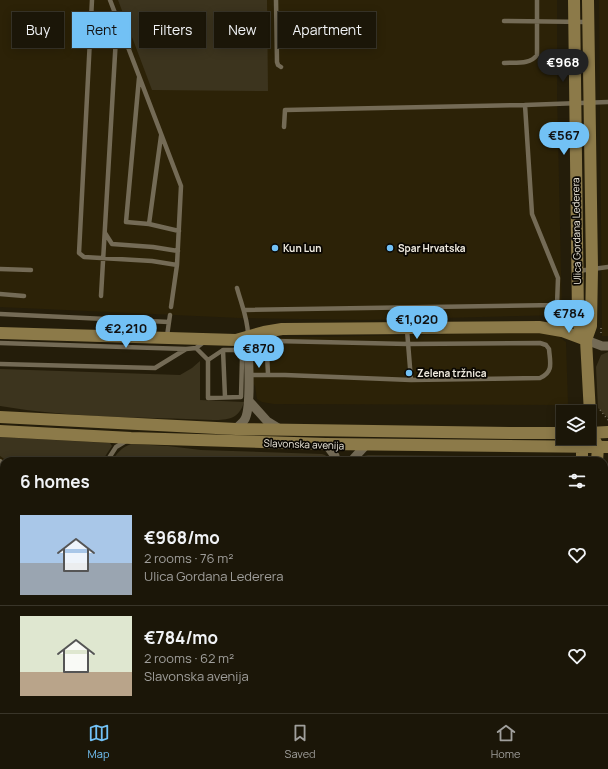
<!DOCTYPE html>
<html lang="en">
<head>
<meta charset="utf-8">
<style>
  body { margin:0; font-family:Manrope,sans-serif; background:#282316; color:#f1f3f6; height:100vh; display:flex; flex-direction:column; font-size:15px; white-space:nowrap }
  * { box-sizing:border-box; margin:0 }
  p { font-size:13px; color:#a09f9c }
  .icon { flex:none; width:22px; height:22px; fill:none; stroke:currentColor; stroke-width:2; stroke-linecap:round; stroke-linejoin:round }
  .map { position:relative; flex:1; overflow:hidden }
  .side { position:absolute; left:0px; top:457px; width:608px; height:256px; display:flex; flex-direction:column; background:#1b1608; border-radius:12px 12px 0 0; box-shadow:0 2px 10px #0003,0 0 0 1px #393529 }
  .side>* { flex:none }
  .hud { position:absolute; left:12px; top:12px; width:400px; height:36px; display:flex; gap:8px }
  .fabs { position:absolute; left:556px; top:405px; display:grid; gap:8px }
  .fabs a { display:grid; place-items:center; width:40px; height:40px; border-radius:0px; background:#1b1608; box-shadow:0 2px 10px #0003,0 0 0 1px #393529; font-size:20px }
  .price { position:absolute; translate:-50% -34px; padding:0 9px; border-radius:14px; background:#72c1f5; color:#111; font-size:13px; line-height:26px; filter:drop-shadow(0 1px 2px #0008) }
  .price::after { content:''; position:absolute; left:50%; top:24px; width:12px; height:9px; margin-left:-6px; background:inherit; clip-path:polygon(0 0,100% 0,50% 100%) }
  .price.active { background:#222; color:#fff }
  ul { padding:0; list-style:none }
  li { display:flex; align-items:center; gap:12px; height:100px; padding:0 20px }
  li+li { border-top:1px solid #393529 }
  li span { display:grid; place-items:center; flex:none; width:112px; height:80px; border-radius:0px; color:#555 }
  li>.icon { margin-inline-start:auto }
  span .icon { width:48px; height:48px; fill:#fffc; stroke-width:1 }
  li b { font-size:17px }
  h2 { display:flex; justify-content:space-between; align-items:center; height:48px; padding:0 20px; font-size:17px }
  .chip { padding:0 14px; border-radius:0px; background:#1b1608; box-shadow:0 2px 10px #0003,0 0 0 1px #393529; font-size:14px; line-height:36px }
  .chip.active { background:#72c1f5; color:#111 }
  .tabs { display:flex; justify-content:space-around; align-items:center; height:56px; border-top:1px solid #393529; background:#1b1608; font-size:11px; color:#a09f9c }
  .tabs a { display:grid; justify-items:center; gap:2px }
  .tabs .active { color:#72c1f5 }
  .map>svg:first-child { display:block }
  .built { fill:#2c2207 }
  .green { fill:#3c341e }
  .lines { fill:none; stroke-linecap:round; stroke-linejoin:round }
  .path { stroke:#7b7565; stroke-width:1.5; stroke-dasharray:1 3; stroke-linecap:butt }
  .lane { stroke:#746b56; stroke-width:4.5 }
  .street { stroke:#746b56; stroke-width:9 }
  .secondary { stroke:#8c7a49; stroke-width:12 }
  .rail-casing { stroke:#a59f90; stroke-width:4 }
  .rail { stroke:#0a0702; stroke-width:2.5; stroke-dasharray:8; stroke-linecap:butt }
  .poi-dot { fill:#72c1f5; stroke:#0a0702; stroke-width:1.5 }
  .labels { text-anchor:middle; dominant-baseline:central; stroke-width:3.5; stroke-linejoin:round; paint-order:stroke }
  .street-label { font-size:10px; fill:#efeade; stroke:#0a0702 }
  .poi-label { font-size:10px; font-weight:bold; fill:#efeade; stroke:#0a0702; text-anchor:start }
</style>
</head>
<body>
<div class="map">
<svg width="608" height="713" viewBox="0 0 608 713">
  <rect width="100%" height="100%" fill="#241d0a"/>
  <path class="built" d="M 0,0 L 557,0 L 557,94 L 562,315 L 364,320 L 240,318 L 0,307 Z
    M 599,0 L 608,0 L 608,336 L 602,336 Z
    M 553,332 L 566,342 L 568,405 L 274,404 L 262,402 L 257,399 L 255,386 L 252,382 L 252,363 L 259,362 L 258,349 L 264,338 Z
    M 0,456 L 7,461 L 4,461 L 4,552 L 0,554 Z
    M 608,525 L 608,713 L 577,713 L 577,709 L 604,709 L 604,564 Z
    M 292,709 L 549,709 L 548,713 L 291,713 Z"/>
  <path class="green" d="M 118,0 L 267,0 L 268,91 L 152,90 Z
    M 608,352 L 608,418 L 598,408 L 596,367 L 601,355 Z
    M 200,361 L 200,400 L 244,402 C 239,419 228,420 213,420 C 142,417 70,418 0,406 L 0,369 L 180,375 L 192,368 Z
    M 0,437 L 110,443 L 112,446 L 102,461 L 7,461 L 0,456 Z
    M 131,444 L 168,446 L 201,450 L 322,454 L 325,455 L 331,461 L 112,461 C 118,452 121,448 131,444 Z
    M 368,455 L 557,457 L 559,459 L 558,461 L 358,461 L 364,456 Z
    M 4,557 L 4,709 L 292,709 L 291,713 L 0,713 L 0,558 Z"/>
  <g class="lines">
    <path class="path" d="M 601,328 L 601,335
      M 600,410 L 608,420
      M 560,461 L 563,459 L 567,461
      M 604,539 L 604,469 L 605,467
      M 576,713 L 576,709"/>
    <path class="lane" d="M 92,0 L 79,253 L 84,257 L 152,261 L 177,265 L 171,307
      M 110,0 L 181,186 L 177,265
      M 276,0 L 277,62 L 278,65 L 281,67
      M 504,21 L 587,22
      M 504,63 C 515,62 530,65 537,55 L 537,0
      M 139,78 L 126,222 L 149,224 L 179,231
      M 284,127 L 285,110 L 525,105 L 608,102
      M 149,224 L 161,136
      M 105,233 L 112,244 L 153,247 L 178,251
      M 0,269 L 31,270
      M 578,271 L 608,267
      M 237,288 C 241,303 248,319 248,335
      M 0,294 L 24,296
      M 101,296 L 117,20
      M 244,310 L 557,305 L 558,278 L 532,214 L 525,105
      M 0,314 L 169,322
      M 407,330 L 411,380
      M 167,336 L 170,315
      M 0,343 L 186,349
      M 196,348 L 208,360 L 208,398 L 241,397 L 242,359 L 235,350 L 223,350 L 208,360
      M 223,350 L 225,397
      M 0,364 L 155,368 L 186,349 L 196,348 L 204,342
      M 248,375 L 285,375 L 411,380 L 540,378 C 554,372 550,362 549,349 L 546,345 L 540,343 L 408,344 L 275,341 C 264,346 268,364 268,375
      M 0,461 L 4,464
      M 107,461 L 116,447 L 126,441
      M 604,670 L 608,671
      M 532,709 L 552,713
      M 301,713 L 302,709
      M 432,713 L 432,709
      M 443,713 L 444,709"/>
    <path class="street" d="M 586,340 L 602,346 L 608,346
      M 249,401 L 267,421 L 280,429
      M 236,429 C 238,426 243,423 245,419 C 252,406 248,355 248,337
      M 326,444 L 335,456 L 336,461
      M 353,461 L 354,458 L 366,445"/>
    <path class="secondary" d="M 574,0 L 578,317 L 580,331 L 586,340
      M 588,0 L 592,269 L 591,326 L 586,340 L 591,432 L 598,447 L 597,461
      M 0,333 L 236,340 L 264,332 L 282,329 L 539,327 L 562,331 L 586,340
      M 0,417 L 236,429 L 510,433 L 563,433
      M 0,431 L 131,438 L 326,444 L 608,447
      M 589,433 L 608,432
      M 582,447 L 582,461
      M 559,713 L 559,709"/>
    <g class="rail-casing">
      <path id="rail" d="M 604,535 L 608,535
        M 0,556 L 4,555"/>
    </g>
    <use href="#rail" class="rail"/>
  </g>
  <g class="poi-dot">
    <circle cx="275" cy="248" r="4"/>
    <circle cx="390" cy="248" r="4"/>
    <circle cx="409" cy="373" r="4"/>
  </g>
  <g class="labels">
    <g class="street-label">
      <text transform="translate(576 231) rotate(-91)">Ulica Gordana Lederera</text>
      <text transform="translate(304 444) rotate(2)">Slavonska avenija</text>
    </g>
    <g class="poi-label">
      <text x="283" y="248">Kun Lun</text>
      <text x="398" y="248">Spar Hrvatska</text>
      <text x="417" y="373">Zelena tržnica</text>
    </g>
  </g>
</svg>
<div class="fabs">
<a><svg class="icon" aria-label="layers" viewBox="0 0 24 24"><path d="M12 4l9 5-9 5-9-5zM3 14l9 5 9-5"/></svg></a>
</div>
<b class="price active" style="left:563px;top:83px">€968</b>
<b class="price" style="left:564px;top:156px">€567</b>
<b class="price" style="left:569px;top:334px">€784</b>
<b class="price" style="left:417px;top:340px">€1,020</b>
<b class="price" style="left:126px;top:349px">€2,210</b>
<b class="price" style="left:259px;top:369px">€870</b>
<div class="hud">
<a class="chip">Buy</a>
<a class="chip active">Rent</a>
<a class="chip">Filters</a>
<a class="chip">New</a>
<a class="chip">Apartment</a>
</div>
<section class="side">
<h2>6 homes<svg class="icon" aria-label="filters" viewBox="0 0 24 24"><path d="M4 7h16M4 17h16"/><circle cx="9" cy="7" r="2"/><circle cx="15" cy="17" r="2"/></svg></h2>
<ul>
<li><span style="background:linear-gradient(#a9c7e8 60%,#9aa5b1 0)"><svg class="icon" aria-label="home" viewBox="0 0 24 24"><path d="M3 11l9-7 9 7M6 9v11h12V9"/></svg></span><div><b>€968/mo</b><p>2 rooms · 76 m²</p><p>Ulica Gordana Lederera</p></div><svg class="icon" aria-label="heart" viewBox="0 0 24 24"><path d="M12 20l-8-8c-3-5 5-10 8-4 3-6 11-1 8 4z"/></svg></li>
<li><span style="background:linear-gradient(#dfe7d0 70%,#b9a48a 0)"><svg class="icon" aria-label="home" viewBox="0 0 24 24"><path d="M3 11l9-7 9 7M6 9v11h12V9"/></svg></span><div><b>€784/mo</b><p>2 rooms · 62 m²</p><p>Slavonska avenija</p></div><svg class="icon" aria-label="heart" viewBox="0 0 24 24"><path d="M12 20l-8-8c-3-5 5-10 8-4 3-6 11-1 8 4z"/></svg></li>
</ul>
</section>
</div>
<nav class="tabs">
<a class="active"><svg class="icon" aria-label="map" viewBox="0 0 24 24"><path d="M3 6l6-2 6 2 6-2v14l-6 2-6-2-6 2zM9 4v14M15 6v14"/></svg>Map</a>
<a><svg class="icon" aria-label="saved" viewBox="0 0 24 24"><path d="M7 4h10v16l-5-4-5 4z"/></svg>Saved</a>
<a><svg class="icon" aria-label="home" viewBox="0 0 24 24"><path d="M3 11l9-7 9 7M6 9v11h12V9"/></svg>Home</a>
</nav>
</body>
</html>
